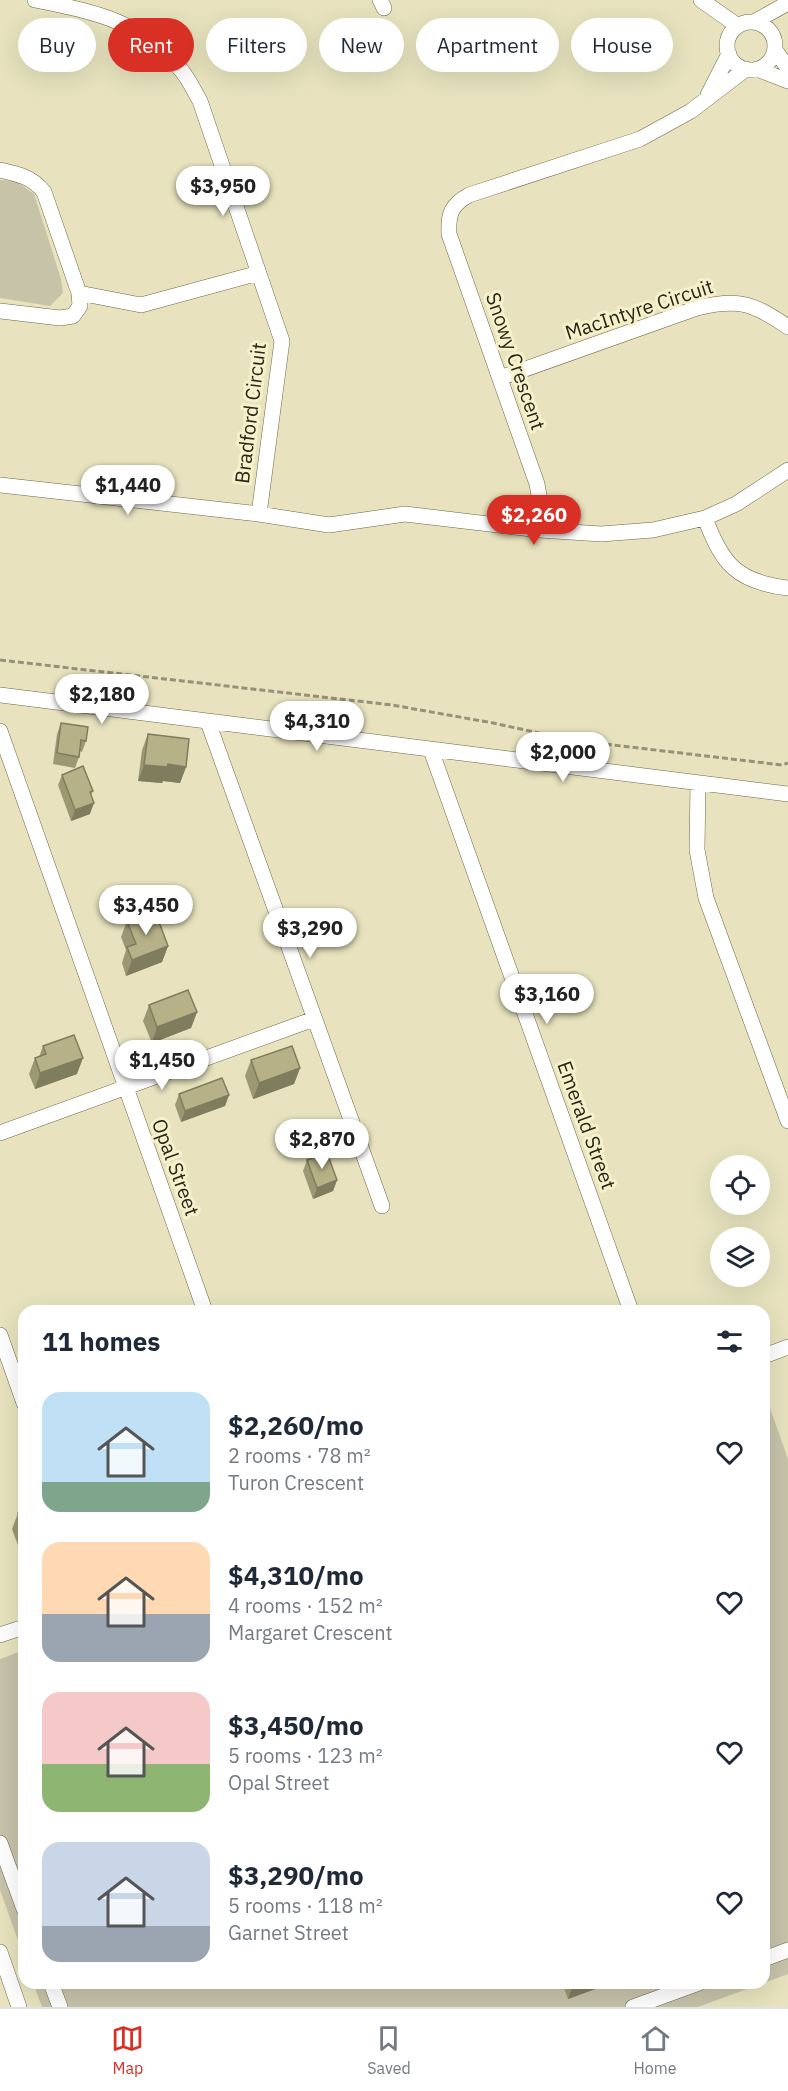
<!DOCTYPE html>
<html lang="en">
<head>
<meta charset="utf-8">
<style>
  body { margin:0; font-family:"IBM Plex Sans",sans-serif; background:#f2f2f3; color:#1f2937; height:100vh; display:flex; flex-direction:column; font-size:22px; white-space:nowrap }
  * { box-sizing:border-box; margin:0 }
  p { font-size:20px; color:#747a83 }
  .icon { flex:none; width:33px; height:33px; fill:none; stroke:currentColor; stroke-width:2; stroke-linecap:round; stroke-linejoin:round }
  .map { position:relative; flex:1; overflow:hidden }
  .side { position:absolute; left:18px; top:1305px; width:752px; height:684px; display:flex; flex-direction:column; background:#fff; border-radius:18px; box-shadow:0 6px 24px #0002 }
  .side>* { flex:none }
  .top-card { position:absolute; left:18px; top:18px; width:753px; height:54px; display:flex; gap:12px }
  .controls { position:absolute; left:710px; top:1155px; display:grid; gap:12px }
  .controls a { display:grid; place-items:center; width:60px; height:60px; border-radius:50%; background:#fff; box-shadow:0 6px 24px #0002; font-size:30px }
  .price { position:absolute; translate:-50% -51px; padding:0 14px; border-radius:21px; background:#fff; color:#222; font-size:20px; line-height:39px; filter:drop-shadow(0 2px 3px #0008) }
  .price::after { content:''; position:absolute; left:50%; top:36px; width:18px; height:14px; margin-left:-9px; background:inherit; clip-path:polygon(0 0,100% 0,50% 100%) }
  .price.active { background:#d93025; color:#fff }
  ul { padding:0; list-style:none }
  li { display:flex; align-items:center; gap:18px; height:150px; padding:0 24px }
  li span { display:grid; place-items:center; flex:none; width:168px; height:120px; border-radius:18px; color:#555 }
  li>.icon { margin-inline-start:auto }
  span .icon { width:72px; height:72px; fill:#fffc; stroke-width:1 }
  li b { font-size:26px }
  h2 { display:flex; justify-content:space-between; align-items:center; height:72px; padding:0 24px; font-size:26px }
  .tag { padding:0 21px; border-radius:27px; background:#fff; box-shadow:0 6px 24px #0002; font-size:21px; line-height:54px }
  .tag.active { background:#d93025; color:#fff }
  .tab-bar { display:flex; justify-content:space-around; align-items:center; height:84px; border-top:2px solid #e0e1e3; background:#fff; font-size:16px; color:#747a83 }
  .tab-bar a { display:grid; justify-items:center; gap:3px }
  .tab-bar .active { color:#d93025 }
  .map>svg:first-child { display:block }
  .green { fill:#c7c3a9 }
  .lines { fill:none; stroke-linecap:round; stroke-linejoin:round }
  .minor-casing { stroke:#6d6746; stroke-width:16 }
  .path { stroke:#969277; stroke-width:3; stroke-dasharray:6 3; stroke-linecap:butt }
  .minor { stroke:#fff; stroke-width:15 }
  .wall { fill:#9d9874 }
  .shaded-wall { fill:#807c5e }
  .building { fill:#b7b187; stroke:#807c5e; stroke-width:1.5 }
  .labels { text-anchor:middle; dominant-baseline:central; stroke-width:6; stroke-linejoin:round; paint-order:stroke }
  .street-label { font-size:20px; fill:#282618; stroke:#f6f0cb }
</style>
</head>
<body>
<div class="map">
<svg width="788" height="2007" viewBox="0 0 788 2007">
  <rect width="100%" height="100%" fill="#e8e3be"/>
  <path class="green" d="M 0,180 L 16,181 L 34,194 L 61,279 L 63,293 L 50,306 L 0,298 Z
    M 764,1391 L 788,1459 L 788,1974 L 698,2007 L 42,2007 L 33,1983 L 764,1983 Z
    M 24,1650 L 24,1957 L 0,1890 L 0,1659 Z"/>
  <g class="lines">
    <g class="minor-casing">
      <path id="minor" d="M 35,0 C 94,12 141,20 181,70 C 189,79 194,91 200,101 L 282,341 L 259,514
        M 380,0 L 384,8
        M 701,0 L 738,26
        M 754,22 L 788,3
        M727 46a24 24 0 1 1 48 0a24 24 0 1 1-48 0Z
        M 775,50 L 788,68
        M 757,69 L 788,81
        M 708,95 L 729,54
        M 0,170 C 18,174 32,177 44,192 L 79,293 L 80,306 L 73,316 L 60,318 L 0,311
        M 79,293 L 141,305 L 259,273
        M 500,378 L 697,308 C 739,298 753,303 788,327
        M 0,485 L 259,514 L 329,525 L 405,514 L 540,530 L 601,534 L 653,530 L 705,518 L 736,504 L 788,470
        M 705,518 C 722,564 737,582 788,588
        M 540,530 L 540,501 L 537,484 L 449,234 C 448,214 451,205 469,195 L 640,139 L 691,111 L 746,69
        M 0,695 L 788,794
        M 208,722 L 382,1206
        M 0,731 L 205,1311
        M 431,750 L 631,1311
        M 698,783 L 697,850 L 706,898 L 788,1121
        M 0,1133 L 314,1019
        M 0,1335 L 24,1403
        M 764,1356 L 788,1347
        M 0,1635 L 24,1627
        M 0,1843 L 24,1909
        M 0,1952 L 19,2007
        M 764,1959 L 788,1950
        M 51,1983 L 60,2007
        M 633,2007 L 699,1983"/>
    </g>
    <path class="path" d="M 0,660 L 392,705 L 493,723 L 571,740 L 782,765 L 788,763"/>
    <use href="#minor" class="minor"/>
  </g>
  <path class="wall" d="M 61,723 L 86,741 L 82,752 L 80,751 L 79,757 L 75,768 L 53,764 L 57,734 Z
    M 148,734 L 186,767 L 180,783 L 163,781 L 162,783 L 138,781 L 142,750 Z
    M 62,775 L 93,791 L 91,795 L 90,814 L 71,821 L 58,785 Z
    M 127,921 L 168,946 L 162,962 L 126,976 L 122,963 L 126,950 L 121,937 Z
    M 149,1005 L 197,1012 L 191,1028 L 152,1043 L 143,1021 Z
    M 43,1046 L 77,1074 L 35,1089 L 29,1074 L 35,1058 L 39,1057 Z
    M 251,1060 L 300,1068 L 294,1084 L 253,1099 L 245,1076 Z
    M 179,1094 L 229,1095 L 225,1106 L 181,1122 L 175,1105 Z
    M 307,1160 L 337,1180 L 333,1191 L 313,1199 L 303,1171 Z
    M 24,1511 L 24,1562 L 12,1529 L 18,1513 Z
    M 562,1983 L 600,1983 L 598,1988 L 568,1999 Z"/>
  <path class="shaded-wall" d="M 168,764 L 186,767 L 180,783 L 163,781 L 162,783 L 138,781 L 144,765 Z
    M 94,803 L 90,814 L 71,821 L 75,810 Z
    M 168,946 L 162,962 L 126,976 L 132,960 Z
    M 197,1012 L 191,1028 L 152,1043 L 157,1027 Z
    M 83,1058 L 77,1074 L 35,1089 L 40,1073 Z
    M 300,1068 L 294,1084 L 253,1099 L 259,1083 Z
    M 229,1095 L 225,1106 L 181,1122 L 185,1111 Z
    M 337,1180 L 333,1191 L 313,1199 L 317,1188 Z
    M 574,1983 L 600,1983 L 598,1988 L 568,1999 Z"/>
  <path class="building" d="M 61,723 L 88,727 L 86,741 L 81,740 L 79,757 L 57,753 Z
    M 148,734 L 189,739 L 186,767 L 168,764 L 167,767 L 144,765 Z
    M 83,766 L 93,791 L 90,792 L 94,803 L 75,810 L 62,775 Z
    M 155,911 L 168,946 L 132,960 L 127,947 L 136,944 L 127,921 Z
    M 188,990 L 197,1012 L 157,1027 L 149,1005 Z
    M 74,1035 L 83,1058 L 40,1073 L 35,1058 L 46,1054 L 43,1046 Z
    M 292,1046 L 300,1068 L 259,1083 L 251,1060 Z
    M 222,1078 L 229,1095 L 185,1111 L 179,1094 Z
    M 327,1153 L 337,1180 L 317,1188 L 307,1160 Z
    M 24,1511 L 24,1529 L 18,1513 Z"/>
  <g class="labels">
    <g class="street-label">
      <text transform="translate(639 309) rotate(-18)">MacIntyre Circuit</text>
      <text transform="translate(516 361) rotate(71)">Snowy Crescent</text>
      <text transform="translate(250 413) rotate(-83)">Bradford Circuit</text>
      <text transform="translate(587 1125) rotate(70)">Emerald Street</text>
      <text transform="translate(176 1167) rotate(70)">Opal Street</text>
    </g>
  </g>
</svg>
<div class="controls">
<a><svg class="icon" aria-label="locate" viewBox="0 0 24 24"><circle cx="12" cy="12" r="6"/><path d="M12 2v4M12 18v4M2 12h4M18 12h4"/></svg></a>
<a><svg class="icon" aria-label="layers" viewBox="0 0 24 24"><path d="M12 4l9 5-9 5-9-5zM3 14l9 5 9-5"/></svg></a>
</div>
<b class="price" style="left:223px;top:217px">$3,950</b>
<b class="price" style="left:128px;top:516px">$1,440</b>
<b class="price active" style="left:534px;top:546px">$2,260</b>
<b class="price" style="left:102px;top:725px">$2,180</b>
<b class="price" style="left:317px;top:752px">$4,310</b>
<b class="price" style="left:563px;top:783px">$2,000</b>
<b class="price" style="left:146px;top:936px">$3,450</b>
<b class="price" style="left:310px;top:959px">$3,290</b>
<b class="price" style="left:547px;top:1025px">$3,160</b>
<b class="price" style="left:162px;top:1091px">$1,450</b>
<b class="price" style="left:322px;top:1170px">$2,870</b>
<div class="top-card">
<a class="tag">Buy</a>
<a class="tag active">Rent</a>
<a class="tag">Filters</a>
<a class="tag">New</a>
<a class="tag">Apartment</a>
<a class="tag">House</a>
</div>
<section class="side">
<h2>11 homes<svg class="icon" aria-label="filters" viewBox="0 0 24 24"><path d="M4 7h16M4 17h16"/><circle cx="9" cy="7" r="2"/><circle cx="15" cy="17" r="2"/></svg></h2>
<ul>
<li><span style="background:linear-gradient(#bfe0f5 75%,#7fa58c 0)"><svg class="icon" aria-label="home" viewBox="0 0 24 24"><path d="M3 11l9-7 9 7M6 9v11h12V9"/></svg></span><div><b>$2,260/mo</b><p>2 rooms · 78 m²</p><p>Turon Crescent</p></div><svg class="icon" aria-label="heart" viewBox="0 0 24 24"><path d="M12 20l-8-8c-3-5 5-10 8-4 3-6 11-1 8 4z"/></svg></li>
<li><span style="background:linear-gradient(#ffd9b3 60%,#9aa5b1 0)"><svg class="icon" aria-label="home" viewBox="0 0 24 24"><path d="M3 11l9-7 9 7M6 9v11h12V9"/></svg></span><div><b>$4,310/mo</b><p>4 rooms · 152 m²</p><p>Margaret Crescent</p></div><svg class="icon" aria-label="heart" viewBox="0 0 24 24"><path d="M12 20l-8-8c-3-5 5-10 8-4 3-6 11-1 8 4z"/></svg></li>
<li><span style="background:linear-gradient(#f6c9c9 60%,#8fb573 0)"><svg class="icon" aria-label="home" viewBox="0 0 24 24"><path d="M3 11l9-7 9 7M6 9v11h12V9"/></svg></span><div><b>$3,450/mo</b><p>5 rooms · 123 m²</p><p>Opal Street</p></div><svg class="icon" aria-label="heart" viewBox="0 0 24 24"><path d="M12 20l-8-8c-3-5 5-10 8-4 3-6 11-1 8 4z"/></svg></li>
<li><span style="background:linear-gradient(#c9d6e8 70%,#9aa5b1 0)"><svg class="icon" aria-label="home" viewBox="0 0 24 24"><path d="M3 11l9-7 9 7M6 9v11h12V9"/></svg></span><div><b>$3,290/mo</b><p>5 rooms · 118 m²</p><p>Garnet Street</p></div><svg class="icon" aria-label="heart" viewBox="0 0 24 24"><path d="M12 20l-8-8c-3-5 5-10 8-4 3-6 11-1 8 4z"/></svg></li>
</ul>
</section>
</div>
<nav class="tab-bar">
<a class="active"><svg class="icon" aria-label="map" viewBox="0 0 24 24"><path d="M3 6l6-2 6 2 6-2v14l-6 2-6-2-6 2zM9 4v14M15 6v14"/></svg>Map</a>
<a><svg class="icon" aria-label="saved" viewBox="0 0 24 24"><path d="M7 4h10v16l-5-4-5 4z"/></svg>Saved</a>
<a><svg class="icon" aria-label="home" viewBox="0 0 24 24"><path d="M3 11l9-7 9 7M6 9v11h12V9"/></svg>Home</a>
</nav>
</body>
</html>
